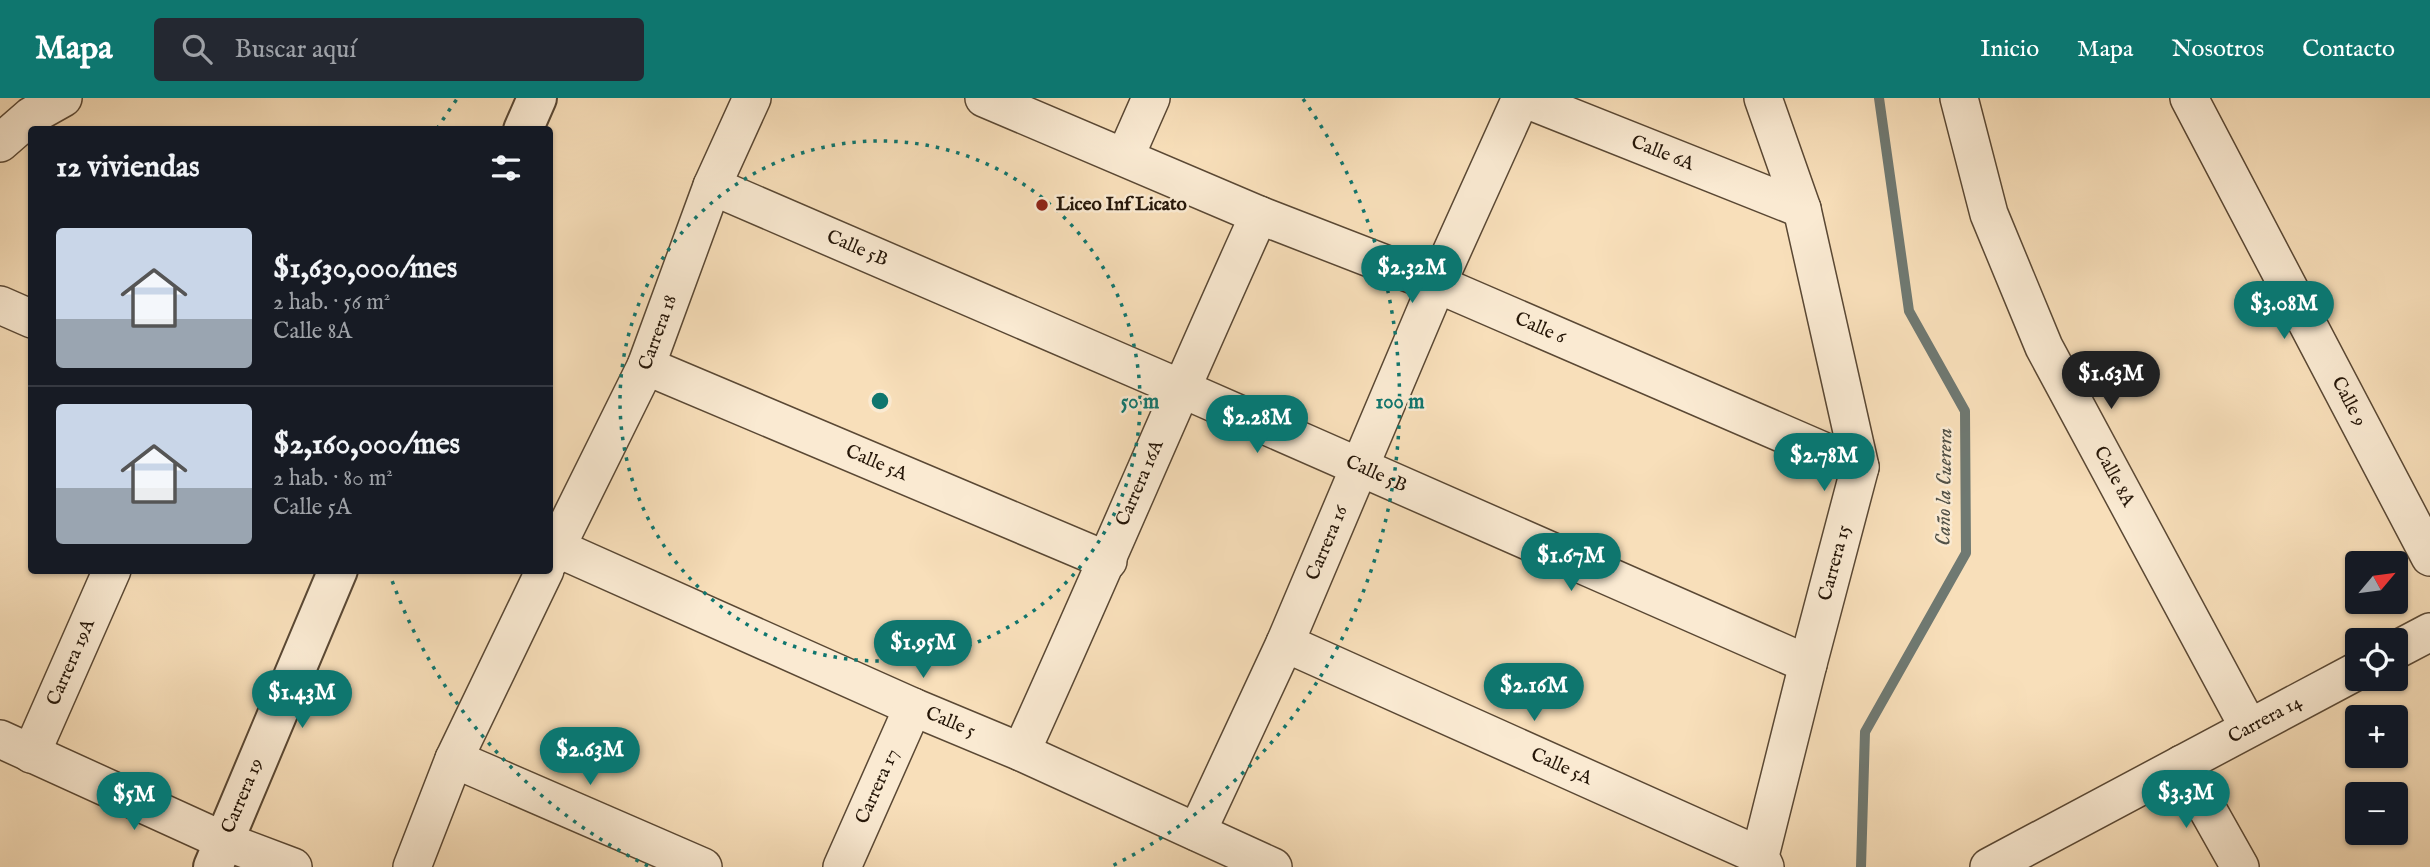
<!DOCTYPE html>
<html lang="es">
<head>
<meta charset="utf-8">
<style>
  body { margin:0; font-family:"IM FELL English",serif; background:#242831; color:#f1f3f6; height:100vh; display:flex; flex-direction:column; font-size:26px; white-space:nowrap }
  * { box-sizing:border-box; margin:0 }
  p { font-size:23px; color:#9ea1a6 }
  .icon { flex:none; width:38px; height:38px; fill:none; stroke:currentColor; stroke-width:2; stroke-linecap:round; stroke-linejoin:round }
  .map { position:relative; flex:1; overflow:hidden }
  .drawer { position:absolute; left:28px; top:28px; width:525px; height:448px; display:flex; flex-direction:column; background:#171b24; border-radius:7px; box-shadow:0 2px 5px #0004 }
  .drawer>* { flex:none }
  .needle { width:46px; rotate:61deg }
  .tools { position:absolute; left:2345px; top:453px; display:grid; gap:14px }
  .tools a { display:grid; place-items:center; width:63px; height:63px; border-radius:7px; background:#171b24; box-shadow:0 2px 5px #0004; font-size:35px }
  .price { position:absolute; translate:-50% -60px; padding:0 16px; border-radius:24px; background:#0f766e; color:#fff; font-size:23px; line-height:46px; filter:drop-shadow(0 2px 4px #0008) }
  .price::after { content:''; position:absolute; left:50%; top:42px; width:21px; height:16px; margin-left:-10px; background:inherit; clip-path:polygon(0 0,100% 0,50% 100%) }
  .price.active { background:#222; color:#fff }
  ul { padding:0; list-style:none }
  li { display:flex; align-items:center; gap:21px; height:175px; padding:0 28px }
  li+li { border-top:2px solid #363941 }
  li span { display:grid; place-items:center; flex:none; width:196px; height:140px; border-radius:7px; color:#555 }
  li>.icon { margin-inline-start:auto }
  span .icon { width:84px; height:84px; fill:#fffc; stroke-width:1 }
  li b { font-size:30px }
  h2 { display:flex; justify-content:space-between; align-items:center; height:84px; padding:0 28px; font-size:30px }
  header { display:flex; align-items:center; gap:42px; box-sizing:border-box; height:98px; padding:0 35px; background:#0f766e; color:#fff }
  header strong { font-size:33px }
  nav { display:flex; gap:38px; margin-inline-start:auto; font-size:24px }
  .search { width:490px; height:63px; background:#242831; display:flex; align-items:center; gap:18px; box-sizing:border-box; padding:0 24px; border-radius:7px; color:#9ea1a6; font-size:26px }
  .map>svg:first-child { display:block }
  .lines { fill:none; stroke-linecap:round; stroke-linejoin:round }
  .stream { stroke:#6f7972; stroke-width:10 }
  .minor-casing { stroke:#5a4834; stroke-width:40 }
  .tertiary-casing { stroke:#5a4834; stroke-width:42 }
  .minor { stroke:#faead2; stroke-width:37 }
  .tertiary { stroke:#faead2; stroke-width:38 }
  .ring { fill:none; stroke:#0f766e; stroke-width:3.5; stroke-dasharray:3.5 7 }
  .poi-dot { fill:#8f2418; stroke:#faead2; stroke-width:2.5 }
  .labels { text-anchor:middle; dominant-baseline:central; stroke-width:5; stroke-linejoin:round; paint-order:stroke }
  .street-label { font-size:19px; fill:#251608; stroke:#faead2 }
  .poi-label { font-size:19px; font-weight:bold; fill:#251608; stroke:#faead2; text-anchor:start }
  .water-label { font-size:21px; font-style:italic; fill:#505046; stroke:#faead2 }
  .centre { fill:#0f766e; stroke:#faead2; stroke-width:3.5 }
  .ring-label { font-size:21px; text-anchor:middle; font-weight:bold; fill:#0f766e; stroke:#faead2; stroke-width:5; stroke-linejoin:round; paint-order:stroke }
</style>
</head>
<body>
<header>
<strong>Mapa</strong>
<div class="search"><svg class="icon" aria-label="search" viewBox="0 0 24 24"><circle cx="10" cy="10" r="6"/><path d="M15 15l6 6"/></svg>Buscar aquí</div>
<nav><a>Inicio</a><a>Mapa</a><a>Nosotros</a><a>Contacto</a></nav>
</header>
<div class="map">
<svg width="2430" height="769" viewBox="0 0 2430 769">
  <rect width="100%" height="100%" fill="#f8dfba"/>
  <filter id="stains"><feTurbulence type="fractalNoise" baseFrequency=".00286" numOctaves="4"/><feColorMatrix values="0 0 0 0 .2 0 0 0 0 .09 0 0 0 0 .02 0 0 0 .5 -.17"/></filter>
  <radialGradient id="worn" r=".72"><stop offset=".6" stop-color="#630" stop-opacity="0"/><stop offset="1" stop-color="#630" stop-opacity=".3"/></radialGradient>
  <g class="lines">
    <path class="stream" d="M 1861,769 L 1865,634 L 1966,455 L 1965,313 L 1909,213 L 1879,0"/>
    <g class="minor-casing">
      <g id="minor">
        <path id="s1" d="M 984,0 L 1259,117 L 1437,186 L 1860,369"/>
        <path id="s2" d="M 1523,0 L 1802,111"/>
        <path d="M 1763,0 L 1802,111 L 1860,369 L 1808,566 L 1760,758 L 1765,769"/>
        <path id="s3" d="M 1959,0 L 1989,116 L 2044,249 L 2249,630"/>
        <path id="s4" d="M 2189,0 L 2430,459"/>
        <path d="M 0,45 L 31,18 L 63,0"/>
        <path d="M 1125,59 L 1151,0"/>
        <path id="s5" d="M 712,88 L 1180,290 L 1808,566"/>
        <path d="M 0,207 L 32,221"/>
        <path id="s6" d="M 646,268 L 1108,463"/>
        <path id="s7" d="M 550,447 L 913,609 L 1021,654 L 1273,769"/>
        <path id="s8" d="M 550,462 L 646,268 L 712,88 L 752,0"/>
        <path id="s9" d="M 1285,545 L 1760,758"/>
        <path d="M 2396,552 L 2430,534"/>
        <path d="M 0,641 L 224,743 L 293,769"/>
        <path id="s10" d="M 1021,654 C 1102,476 1178,295 1259,117"/>
        <path id="s11" d="M 31,656 L 112,472"/>
        <path d="M 454,661 L 703,769"/>
        <path d="M 2182,666 L 2240,769"/>
        <path id="s12" d="M 1197,734 L 1285,545 L 1437,186 L 1521,0"/>
        <path d="M 412,769 L 454,661 L 545,472"/>
        <path id="s13" d="M 842,769 L 913,609"/>
        <path id="s14" d="M 1989,769 L 2357,573"/>
      </g>
    </g>
    <g class="tertiary-casing">
      <g id="tertiary">
        <path d="M 523,32 L 537,0"/>
        <path id="s15" d="M 213,769 L 338,472"/>
      </g>
    </g>
    <use href="#minor" class="minor"/>
    <use href="#tertiary" class="tertiary"/>
  </g>
  <g class="ring">
    <circle cx="880" cy="303" r="260"/>
    <path d="M648 768A520 520 0 0 1 390 477M437 31A520 520 0 0 1 457 1M1303 1A520 520 0 0 1 1112 768"/>
  </g>
  <circle class="poi-dot" cx="1042" cy="107" r="7"/>
  <g class="labels">
    <g class="street-label">
      <text stroke="none"><textPath href="#s2" startOffset="150">Calle 6A</textPath></text>
      <text stroke="none"><textPath href="#s5" startOffset="158">Calle 5B</textPath></text>
      <text stroke="none"><textPath href="#s1" startOffset="602">Calle 6</textPath></text>
      <text stroke="none"><textPath href="#s8" startOffset="252">Carrera 18</textPath></text>
      <text stroke="none"><textPath href="#s4" startOffset="343">Calle 9</textPath></text>
      <text stroke="none"><textPath href="#s6" startOffset="250">Calle 5A</textPath></text>
      <text stroke="none"><textPath href="#s5" startOffset="724">Calle 5B</textPath></text>
      <text stroke="none"><textPath href="#s3" startOffset="411">Calle 8A</textPath></text>
      <text stroke="none"><textPath href="#s10" startOffset="294">Carrera 16A</textPath></text>
      <text stroke="none"><textPath href="#s12" startOffset="317">Carrera 16</textPath></text>
      <text transform="translate(1835 465) rotate(-75)">Carrera 15</text>
      <text stroke="none"><textPath href="#s11" startOffset="100">Carrera 19A</textPath></text>
      <text stroke="none"><textPath href="#s14" startOffset="313">Carrera 14</textPath></text>
      <text stroke="none"><textPath href="#s7" startOffset="438">Calle 5</textPath></text>
      <text stroke="none"><textPath href="#s9" startOffset="303">Calle 5A</textPath></text>
      <text stroke="none"><textPath href="#s13" startOffset="88">Carrera 17</textPath></text>
      <text stroke="none"><textPath href="#s15" startOffset="77">Carrera 19</textPath></text>
    </g>
    <g class="poi-label">
      <text x="1056" y="107">Liceo Inf Licato</text>
    </g>
    <g class="water-label">
      <text transform="translate(1945 389) rotate(-89)">Caño la Cuerera</text>
    </g>
  </g>
  <circle cx="880" cy="303" r="10" class="centre"/>
  <g class="ring-label">
    <text x="1140" y="310">50 m</text>
    <text x="1400" y="310">100 m</text>
  </g>
  <rect width="100%" height="100%" filter="url(#stains)"/>
  <rect width="100%" height="100%" fill="url(#worn)"/>
</svg>
<div class="tools">
<a><svg class="needle" viewBox="-14 -14 28 28"><path d="M0-13l5 13h-10z" fill="#e53935"/><path d="M0 13l5-13h-10z" fill="#9ea1a6"/></svg></a>
<a><svg class="icon" aria-label="locate" viewBox="0 0 24 24"><circle cx="12" cy="12" r="6"/><path d="M12 2v4M12 18v4M2 12h4M18 12h4"/></svg></a>
<a>+</a>
<a>−</a>
</div>
<b class="price" style="left:1412px;top:207px">$2.32M</b>
<b class="price" style="left:2284px;top:243px">$3.08M</b>
<b class="price active" style="left:2111px;top:313px">$1.63M</b>
<b class="price" style="left:1257px;top:357px">$2.28M</b>
<b class="price" style="left:1824px;top:395px">$2.78M</b>
<b class="price" style="left:1571px;top:495px">$1.67M</b>
<b class="price" style="left:923px;top:582px">$1.95M</b>
<b class="price" style="left:1534px;top:625px">$2.16M</b>
<b class="price" style="left:302px;top:632px">$1.43M</b>
<b class="price" style="left:590px;top:689px">$2.63M</b>
<b class="price" style="left:2186px;top:732px">$3.3M</b>
<b class="price" style="left:134px;top:734px">$5M</b>
<section class="drawer">
<h2>12 viviendas<svg class="icon" aria-label="filters" viewBox="0 0 24 24"><path d="M4 7h16M4 17h16"/><circle cx="9" cy="7" r="2"/><circle cx="15" cy="17" r="2"/></svg></h2>
<ul>
<li><span style="background:linear-gradient(#c9d6e8 65%,#9aa5b1 0)"><svg class="icon" aria-label="home" viewBox="0 0 24 24"><path d="M3 11l9-7 9 7M6 9v11h12V9"/></svg></span><div><b>$1,630,000/mes</b><p>2 hab. · 56 m²</p><p>Calle 8A</p></div></li>
<li><span style="background:linear-gradient(#c9d6e8 60%,#9aa5b1 0)"><svg class="icon" aria-label="home" viewBox="0 0 24 24"><path d="M3 11l9-7 9 7M6 9v11h12V9"/></svg></span><div><b>$2,160,000/mes</b><p>2 hab. · 80 m²</p><p>Calle 5A</p></div></li>
</ul>
</section>
</div>
</body>
</html>
